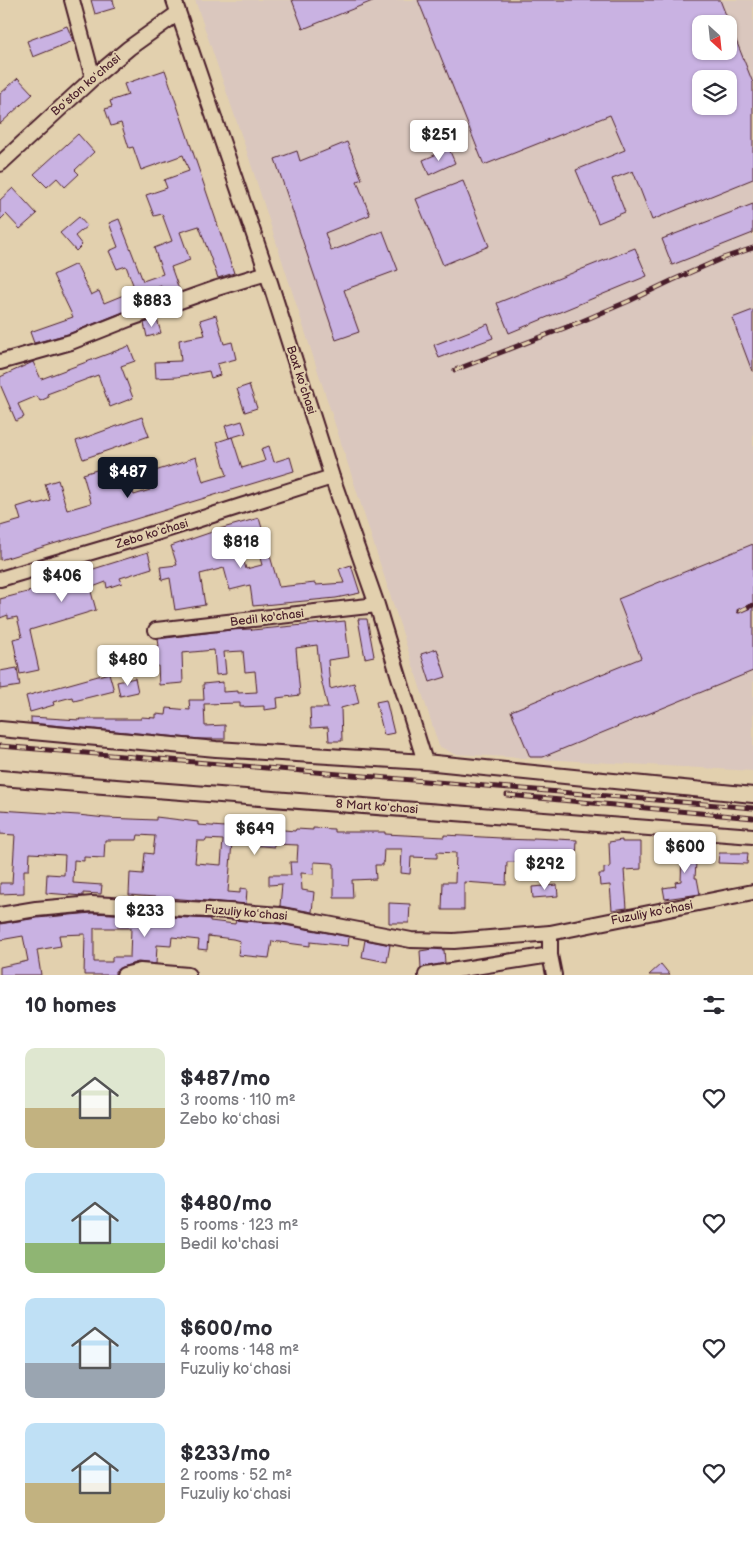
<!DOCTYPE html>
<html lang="en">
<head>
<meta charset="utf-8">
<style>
  body { margin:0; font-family:"Balsamiq Sans",sans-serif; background:#f7f7f7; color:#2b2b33; height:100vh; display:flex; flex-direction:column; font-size:19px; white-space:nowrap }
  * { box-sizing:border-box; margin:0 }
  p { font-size:16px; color:#7c7c81 }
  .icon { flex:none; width:28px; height:28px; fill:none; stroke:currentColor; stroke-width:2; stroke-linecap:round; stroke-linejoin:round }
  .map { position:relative; height:975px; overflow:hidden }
  .panel { display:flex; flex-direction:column; background:#fff; flex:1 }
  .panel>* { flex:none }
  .needle { width:32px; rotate:153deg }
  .controls { position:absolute; left:692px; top:15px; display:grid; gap:10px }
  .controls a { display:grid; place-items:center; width:45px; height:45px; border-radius:10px; background:#fff; box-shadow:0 1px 4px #0004; font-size:25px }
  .price { position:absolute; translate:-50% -42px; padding:0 11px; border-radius:5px; background:#fff; color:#222; font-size:16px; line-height:32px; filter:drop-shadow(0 1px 2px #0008) }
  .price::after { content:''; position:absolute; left:50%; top:30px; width:15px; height:11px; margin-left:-8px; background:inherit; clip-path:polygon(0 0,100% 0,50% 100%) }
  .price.active { background:#111827; color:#fff }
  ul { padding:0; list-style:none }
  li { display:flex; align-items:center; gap:15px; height:125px; padding:0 25px }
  li span { display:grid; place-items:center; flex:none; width:140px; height:100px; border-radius:10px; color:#555 }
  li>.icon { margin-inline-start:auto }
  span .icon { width:60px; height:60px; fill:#fffc; stroke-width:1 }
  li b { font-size:21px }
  h2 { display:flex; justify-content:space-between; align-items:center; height:60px; padding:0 25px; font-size:21px }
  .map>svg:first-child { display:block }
  .built { fill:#dac7be; fill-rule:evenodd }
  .building { fill:#c9b2e2; stroke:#4a1f2b; fill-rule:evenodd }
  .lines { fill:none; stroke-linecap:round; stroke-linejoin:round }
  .minor-casing { stroke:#4a1f2b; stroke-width:18 }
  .minor { stroke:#e2d0ae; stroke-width:14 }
  .rail-casing { stroke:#4a1f2b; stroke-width:5 }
  .rail { stroke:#e2d0ae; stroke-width:3; stroke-dasharray:9; stroke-linecap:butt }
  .labels { text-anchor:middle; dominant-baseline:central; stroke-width:4; stroke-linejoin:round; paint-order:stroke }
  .street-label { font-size:12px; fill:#4a1f2b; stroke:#e2d0ae }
</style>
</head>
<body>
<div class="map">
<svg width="753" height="975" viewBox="0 0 753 975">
  <rect width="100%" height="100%" fill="#e2d0ae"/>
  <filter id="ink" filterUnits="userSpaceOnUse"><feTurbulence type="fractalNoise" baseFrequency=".02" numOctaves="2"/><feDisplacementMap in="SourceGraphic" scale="10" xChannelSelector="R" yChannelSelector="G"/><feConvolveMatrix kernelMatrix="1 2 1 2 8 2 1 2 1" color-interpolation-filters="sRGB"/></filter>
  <g filter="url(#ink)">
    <path class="built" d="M 195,0 L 753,0 L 753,771 L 454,754 L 439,746 L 247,152 ZM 701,24 L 729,24 L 729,51 L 701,51 ZM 701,79 L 729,79 L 729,106 L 701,106 Z"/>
    <path class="building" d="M 91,0 L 113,0 L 115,8 L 95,14 Z
      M 292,0 L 375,0 L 303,29 Z
      M 418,0 L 720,0 L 753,83 L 753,179 L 652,220 L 633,171 L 612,179 L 625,212 L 598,223 L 576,170 L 625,150 L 610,115 L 484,165 ZM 701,24 L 729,24 L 729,51 L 701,51 ZM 701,79 L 729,79 L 729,106 L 701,106 Z
      M 67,26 L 73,41 L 33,57 L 27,41 Z
      M 165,70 L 234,273 L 218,278 L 199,226 L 180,232 L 190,260 L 171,267 L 180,292 L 165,297 L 161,286 L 137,295 L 126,266 L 117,269 L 109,251 L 118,247 L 109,223 L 119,219 L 143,281 L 163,274 L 154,248 L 172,241 L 162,214 L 154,216 L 146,195 L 167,188 L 164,180 L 189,171 L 183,155 L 141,170 L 133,147 L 129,148 L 121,123 L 111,126 L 105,109 L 112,107 L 110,101 L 128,95 L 124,84 Z
      M 18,78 L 33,94 L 0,124 L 0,94 Z
      M 78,134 L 94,152 L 75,170 L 79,174 L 65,187 L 57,178 L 47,187 L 34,174 Z
      M 347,142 L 362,179 L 357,181 L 370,215 L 325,233 L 331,251 L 383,231 L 398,270 L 344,290 L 359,332 L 336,340 L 275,159 L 297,151 L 300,161 Z
      M 449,149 L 455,163 L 429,175 L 423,160 Z
      M 463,181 L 489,246 L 443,265 L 416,199 Z
      M 13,188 L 37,214 L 20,229 L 6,214 L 0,220 L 0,200 Z
      M 753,204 L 753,233 L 672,265 L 662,239 Z
      M 79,217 L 87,226 L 75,236 L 82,245 L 76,251 L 60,233 Z
      M 635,248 L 647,276 L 509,333 L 497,303 Z
      M 76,264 L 91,295 L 99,291 L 104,303 L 126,294 L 133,308 L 68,334 L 34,343 L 30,332 L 73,317 L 53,275 Z
      M 753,310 L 753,371 L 752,371 L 732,318 Z
      M 216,315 L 224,344 L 232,342 L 236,359 L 217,364 L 220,375 L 211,378 L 209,371 L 177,377 L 156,378 L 155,362 L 181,361 L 179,340 L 205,335 L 200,320 Z
      M 157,319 L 161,333 L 147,337 L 144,323 Z
      M 488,324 L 493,338 L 439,358 L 434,345 Z
      M 129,346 L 135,361 L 121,366 L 133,398 L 110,407 L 98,375 L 47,394 L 49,397 L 40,401 L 37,396 L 18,404 L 24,417 L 16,421 L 0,384 L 0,377 L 33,362 L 41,379 Z
      M 249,385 L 257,408 L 245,412 L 237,389 Z
      M 142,417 L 149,436 L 83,459 L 76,441 Z
      M 242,421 L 246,433 L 229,438 L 225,426 Z
      M 232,437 L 242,468 L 265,461 L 261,449 L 269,446 L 274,462 L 290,457 L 294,471 L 0,560 L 0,526 L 21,520 L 17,507 L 33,502 L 34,505 L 50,500 L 45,484 L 58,480 L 67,510 L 91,503 L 83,474 L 134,459 L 138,471 L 127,474 L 134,495 L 150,490 L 144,468 L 154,465 L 155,471 L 187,461 L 187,460 L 196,457 L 203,482 L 227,475 L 217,442 Z
      M 259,518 L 279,587 L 315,583 L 316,585 L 344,583 L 339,569 L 351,565 L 360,593 L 336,598 L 253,606 L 250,585 L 230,590 L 224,568 L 200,574 L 205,605 L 175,610 L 170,578 L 162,580 L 160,567 L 177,565 L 171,546 L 212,532 L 212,531 ZM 256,543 L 262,565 L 246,569 L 240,547 Z
      M 753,544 L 753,671 L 543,757 L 530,757 L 511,711 L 641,658 L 618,599 Z
      M 148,552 L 152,568 L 120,578 L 122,583 L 107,588 L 106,582 L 90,588 L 96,610 L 30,630 L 39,670 L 20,674 L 13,639 L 22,637 L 17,617 L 8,619 L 8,615 L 0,618 L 0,599 L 43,588 L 42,585 Z
      M 358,619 L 367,619 L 374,656 L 365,658 Z
      M 345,621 L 349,657 L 328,660 L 330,689 L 354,683 L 359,703 L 341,708 L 342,741 L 329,741 L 328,727 L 311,728 L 310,708 L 328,708 L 320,675 L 317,645 L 296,648 L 300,695 L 277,698 L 278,708 L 264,710 L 264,706 L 240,707 L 240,703 L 204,704 L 205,726 L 225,725 L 225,739 L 200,739 L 31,723 L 31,717 L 80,720 L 79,719 L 141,719 L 141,717 L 156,718 L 156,714 L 166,715 L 167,708 L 190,710 L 189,700 L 204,700 L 203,684 L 223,682 L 223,692 L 238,691 L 238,693 L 257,692 L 255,671 L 245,672 L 243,651 L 224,652 L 226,674 L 216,675 L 214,650 L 182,653 L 183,683 L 159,685 L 158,666 L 137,669 L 135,649 L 159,646 L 158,639 L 230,630 L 251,629 L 252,630 Z
      M 437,649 L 446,677 L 430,682 L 421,654 Z
      M 17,668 L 20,686 L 0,689 L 0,671 Z
      M 109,673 L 114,691 L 74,701 L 72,697 L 53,702 L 54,705 L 30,712 L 26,696 Z
      M 135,678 L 138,692 L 120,696 L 117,682 Z
      M 386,700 L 394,733 L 384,735 L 376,702 Z
      M 0,810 L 78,815 L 106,818 L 156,820 L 156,817 L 198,822 L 198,825 L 252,829 L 252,827 L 295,831 L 296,829 L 313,830 L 313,828 L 334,829 L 334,832 L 385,832 L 385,834 L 444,837 L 444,835 L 501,838 L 501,839 L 533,840 L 533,838 L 577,840 L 576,862 L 532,861 L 532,863 L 507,862 L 506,885 L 464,882 L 464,910 L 442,910 L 443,882 L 455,882 L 456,853 L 437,852 L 437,858 L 411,857 L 410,874 L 401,873 L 402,849 L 384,849 L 383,865 L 375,865 L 376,879 L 352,880 L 353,898 L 334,898 L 334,864 L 332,863 L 314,862 L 314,874 L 301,873 L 302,890 L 314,892 L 312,912 L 280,906 L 282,884 L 269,885 L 269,875 L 291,875 L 290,862 L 297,862 L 298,845 L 274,844 L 274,847 L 250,845 L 250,843 L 232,842 L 228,892 L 240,893 L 240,888 L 247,889 L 246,904 L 129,895 L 130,873 L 143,874 L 145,853 L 153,854 L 155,836 L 138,835 L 137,840 L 105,840 L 104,858 L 84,857 L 84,861 L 74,860 L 73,883 L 102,885 L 101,894 L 83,893 L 83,896 L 46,893 L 47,874 L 64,875 L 65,855 L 30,853 L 29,870 L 24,870 L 24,893 L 0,894 L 0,883 L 12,883 L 15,835 L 0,834 ZM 206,839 L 223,840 L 221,865 L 195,863 L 197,841 L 206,841 Z
      M 622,840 L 622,842 L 641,842 L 641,869 L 624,870 L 627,908 L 612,910 L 610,885 L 600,886 L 599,874 L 604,874 L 604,868 L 610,867 L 609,842 Z
      M 672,845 L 697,847 L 695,878 L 697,878 L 700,894 L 665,899 L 663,888 L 676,886 L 675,882 L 681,881 L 682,855 L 672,855 Z
      M 719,853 L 748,853 L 747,864 L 718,863 Z
      M 557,885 L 558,896 L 533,898 L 532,887 Z
      M 389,903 L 410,904 L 409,923 L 389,923 Z
      M 92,913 L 210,919 L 210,921 L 235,924 L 236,920 L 279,924 L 349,937 L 348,946 L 310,942 L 310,946 L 272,941 L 269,958 L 238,955 L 240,941 L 233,939 L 208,936 L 207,950 L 198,949 L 199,940 L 172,937 L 171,946 L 157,945 L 156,964 L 138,962 L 122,967 L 115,971 L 115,975 L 84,975 L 85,934 L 59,935 L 61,946 L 37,950 L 41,975 L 0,975 L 0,967 L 28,961 L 23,936 L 0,940 L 0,924 L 37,918 ZM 94,928 L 131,928 L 130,957 L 112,957 L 112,962 L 94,962 Z
      M 365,940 L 390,945 L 387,962 L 362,957 Z
      M 433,949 L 444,950 L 445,963 L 421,968 L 420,951 Z
      M 661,964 L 670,975 L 649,975 Z"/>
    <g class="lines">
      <g class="minor-casing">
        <path id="minor" d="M 72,0 L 93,78
          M 174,0 L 267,273 L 332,477 L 377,605 L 425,762
          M 0,164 L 93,78 L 129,48 L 178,13
          M 0,362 L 71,342 L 129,319 L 217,288 L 267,273
          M 0,579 L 159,532 L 332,477
          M 156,630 L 377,605
          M 0,729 L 216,749 L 425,762 L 753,795
          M 0,778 L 753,836
          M 0,915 L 36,909 L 92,904 L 228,911 L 280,915 L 411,940 L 454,941 L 550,933 L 753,892
          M 550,933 L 550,955 L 554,975
          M 124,975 L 140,971 L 188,975
          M 426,975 L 550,955"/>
      </g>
      <use href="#minor" class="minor"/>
      <g class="rail-casing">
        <path id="rail" d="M 455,370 L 580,322 L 629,301 L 673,280 L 723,258 L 753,248
          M 739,611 L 753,605
          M 0,746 L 753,808
          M 507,795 L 753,818"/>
      </g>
      <use href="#rail" class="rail"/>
    </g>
  </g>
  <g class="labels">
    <g class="street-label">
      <text transform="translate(86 85) rotate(-41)">Boʻston koʻchasi</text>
      <text transform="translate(301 380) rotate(72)">Baxt koʻchasi</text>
      <text transform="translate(152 534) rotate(-17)">Zebo koʻchasi</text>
      <text transform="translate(267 618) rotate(-7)">Bedil ko'chasi</text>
      <text transform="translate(377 807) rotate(4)">8 Mart koʻchasi</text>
      <text transform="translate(246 913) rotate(5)">Fuzuliy koʻchasi</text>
      <text transform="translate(652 913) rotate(-11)">Fuzuliy koʻchasi</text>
    </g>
  </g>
</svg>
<div class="controls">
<a><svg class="needle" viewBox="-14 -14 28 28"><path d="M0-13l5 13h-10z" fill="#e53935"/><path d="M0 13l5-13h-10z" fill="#7c7c81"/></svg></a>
<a><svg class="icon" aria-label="layers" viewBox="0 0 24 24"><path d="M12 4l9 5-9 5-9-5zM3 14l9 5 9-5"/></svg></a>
</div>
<b class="price" style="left:439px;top:162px">$251</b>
<b class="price" style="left:152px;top:328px">$883</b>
<b class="price active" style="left:128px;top:499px">$487</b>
<b class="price" style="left:241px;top:569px">$818</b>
<b class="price" style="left:62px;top:603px">$406</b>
<b class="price" style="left:128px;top:687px">$480</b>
<b class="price" style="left:255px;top:856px">$649</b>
<b class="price" style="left:685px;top:874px">$600</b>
<b class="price" style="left:545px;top:891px">$292</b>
<b class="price" style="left:145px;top:938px">$233</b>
</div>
<section class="panel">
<h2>10 homes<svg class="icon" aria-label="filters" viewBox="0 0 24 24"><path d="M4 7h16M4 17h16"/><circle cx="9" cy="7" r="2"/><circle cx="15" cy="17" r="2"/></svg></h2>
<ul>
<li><span style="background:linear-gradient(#dfe7d0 60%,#c2b280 0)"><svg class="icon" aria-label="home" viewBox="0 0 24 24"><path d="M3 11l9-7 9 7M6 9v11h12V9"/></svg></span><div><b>$487/mo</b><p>3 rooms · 110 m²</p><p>Zebo koʻchasi</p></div><svg class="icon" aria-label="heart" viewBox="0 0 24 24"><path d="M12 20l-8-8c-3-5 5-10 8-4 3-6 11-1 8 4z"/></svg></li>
<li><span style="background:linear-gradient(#bfe0f5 70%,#8fb573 0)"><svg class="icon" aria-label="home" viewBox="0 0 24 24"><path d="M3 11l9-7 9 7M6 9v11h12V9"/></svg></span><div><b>$480/mo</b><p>5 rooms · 123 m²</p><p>Bedil ko'chasi</p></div><svg class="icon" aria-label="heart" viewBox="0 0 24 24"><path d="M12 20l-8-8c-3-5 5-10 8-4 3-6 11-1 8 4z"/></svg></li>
<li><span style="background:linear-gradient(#bfe0f5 65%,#9aa5b1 0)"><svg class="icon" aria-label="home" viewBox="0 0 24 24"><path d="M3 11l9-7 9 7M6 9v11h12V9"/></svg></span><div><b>$600/mo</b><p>4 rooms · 148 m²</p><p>Fuzuliy koʻchasi</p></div><svg class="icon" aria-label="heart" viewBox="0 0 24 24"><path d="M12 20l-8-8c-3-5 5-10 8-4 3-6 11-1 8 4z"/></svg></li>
<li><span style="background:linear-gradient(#bfe0f5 60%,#c2b280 0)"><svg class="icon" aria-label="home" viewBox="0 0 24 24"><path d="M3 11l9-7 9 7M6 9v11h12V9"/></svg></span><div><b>$233/mo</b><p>2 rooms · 52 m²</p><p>Fuzuliy koʻchasi</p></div><svg class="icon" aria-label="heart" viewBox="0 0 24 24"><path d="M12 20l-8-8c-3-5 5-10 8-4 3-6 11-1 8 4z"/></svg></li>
</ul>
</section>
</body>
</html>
